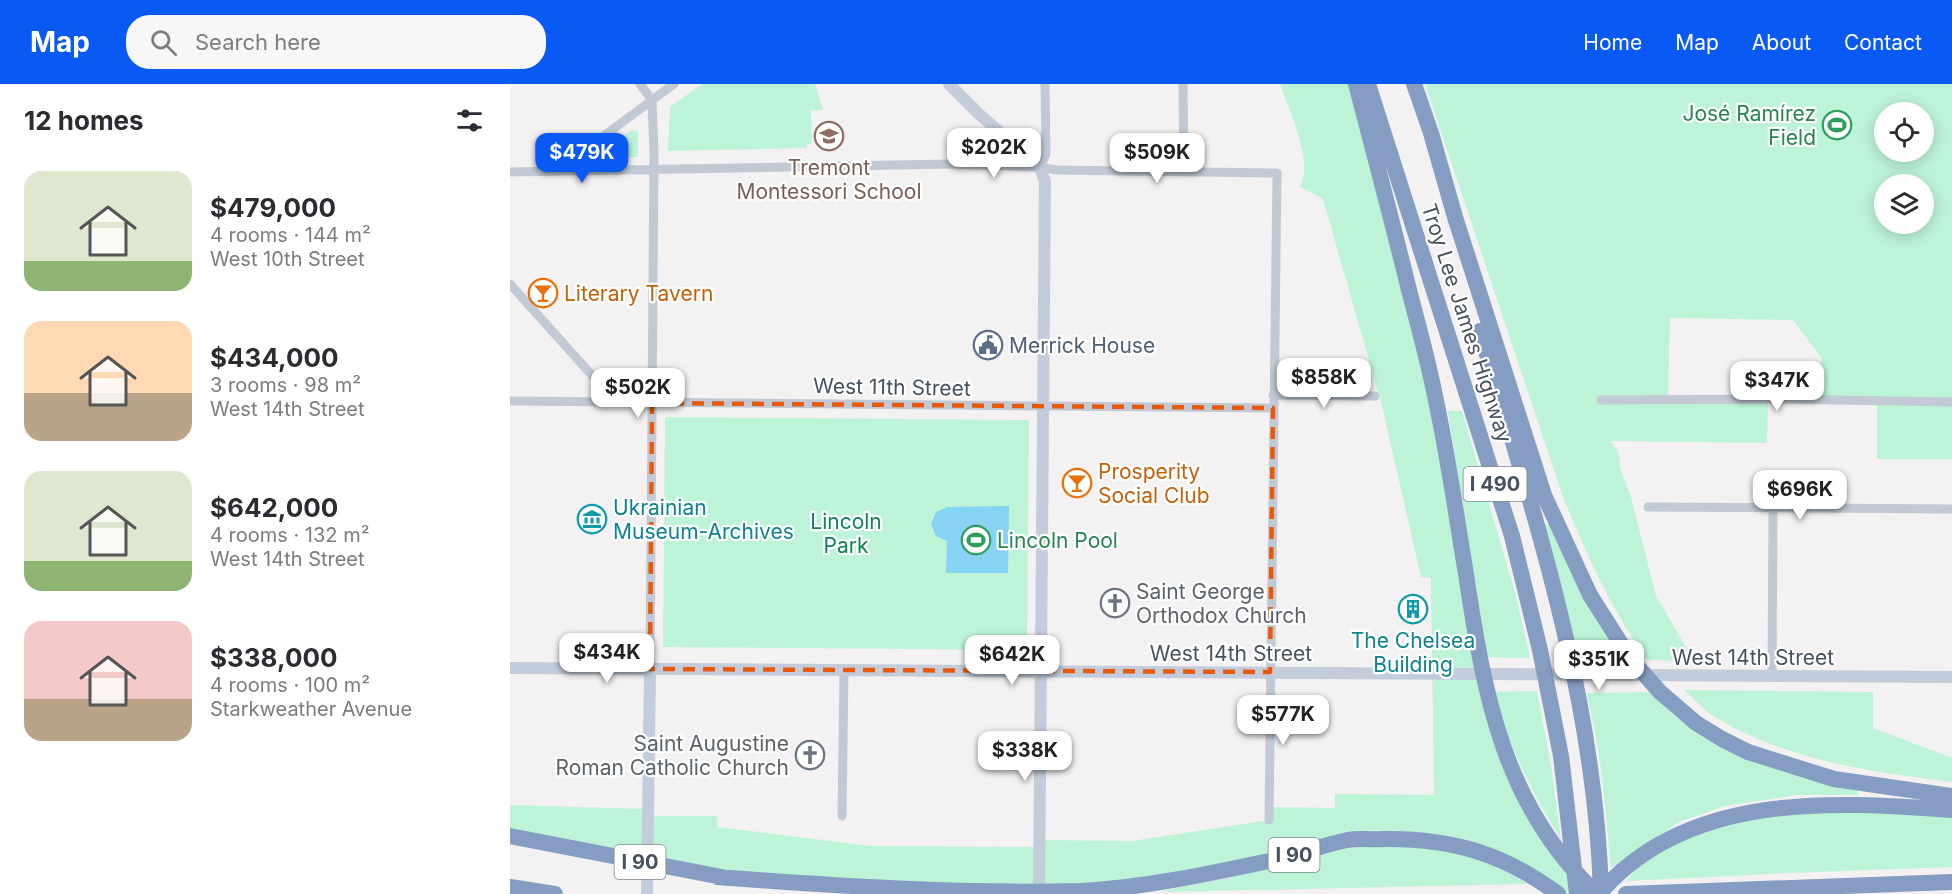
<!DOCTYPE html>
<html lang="en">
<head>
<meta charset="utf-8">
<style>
  body { margin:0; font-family:Inter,sans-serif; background:#f7f7f7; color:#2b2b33; height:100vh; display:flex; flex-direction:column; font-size:22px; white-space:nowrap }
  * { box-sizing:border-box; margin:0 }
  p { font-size:20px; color:#7c7c81 }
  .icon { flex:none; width:33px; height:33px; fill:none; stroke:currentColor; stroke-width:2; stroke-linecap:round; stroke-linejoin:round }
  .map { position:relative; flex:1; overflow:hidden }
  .panel { display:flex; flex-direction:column; background:#fff; width:510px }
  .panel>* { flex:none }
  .controls { position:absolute; left:1364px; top:18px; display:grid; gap:12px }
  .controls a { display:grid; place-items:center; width:60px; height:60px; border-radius:50%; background:#fff; box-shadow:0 3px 15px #0003; font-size:30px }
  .price { position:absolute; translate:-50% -51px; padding:0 14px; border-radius:12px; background:#fff; color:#222; font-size:20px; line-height:39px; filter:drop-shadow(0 2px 3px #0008) }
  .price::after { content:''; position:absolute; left:50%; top:36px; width:18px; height:14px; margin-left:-9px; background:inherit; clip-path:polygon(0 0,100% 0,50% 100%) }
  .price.active { background:#095af5; color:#fff }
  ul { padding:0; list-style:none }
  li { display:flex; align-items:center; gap:18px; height:150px; padding:0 24px }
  li span { display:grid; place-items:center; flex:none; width:168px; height:120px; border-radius:18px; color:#555 }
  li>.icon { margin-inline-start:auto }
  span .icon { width:72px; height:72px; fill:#fffc; stroke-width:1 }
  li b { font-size:26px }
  h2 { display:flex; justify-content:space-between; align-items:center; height:72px; padding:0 24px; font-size:26px }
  header { display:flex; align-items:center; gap:36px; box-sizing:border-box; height:84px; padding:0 30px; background:#095af5; color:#fff }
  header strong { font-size:28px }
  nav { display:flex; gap:33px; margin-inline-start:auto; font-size:21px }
  .search { width:420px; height:54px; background:#f7f7f7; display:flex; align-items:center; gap:15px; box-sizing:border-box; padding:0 21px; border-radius:24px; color:#7c7c81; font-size:22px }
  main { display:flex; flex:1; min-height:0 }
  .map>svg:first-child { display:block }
  .green { fill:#bdf4d7; fill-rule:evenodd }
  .water { fill:#86d3f4 }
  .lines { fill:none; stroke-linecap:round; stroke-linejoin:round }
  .street { stroke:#c1cad4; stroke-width:9 }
  .secondary { stroke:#c2ccdb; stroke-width:12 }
  .highway { stroke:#859dc3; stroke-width:16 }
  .marked { fill:none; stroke:#e8590c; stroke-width:4.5; stroke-dasharray:12 8; stroke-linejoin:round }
  .labels { text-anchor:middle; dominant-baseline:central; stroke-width:4.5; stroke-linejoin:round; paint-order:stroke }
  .shield { fill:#fff; stroke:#7e8690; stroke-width:1.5 }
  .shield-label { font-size:20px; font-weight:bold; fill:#475260 }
  .leisure-label { font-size:21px; fill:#27864d; stroke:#fff; text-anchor:end }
  .education-label { font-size:21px; fill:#785e54; stroke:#fff }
  .food-label { font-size:21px; fill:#c56008; stroke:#fff; text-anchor:start }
  .street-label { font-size:21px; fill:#475260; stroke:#fff }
  .service-label { font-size:21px; fill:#4e5e75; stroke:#fff; text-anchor:start }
  .culture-label { font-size:21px; fill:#0d838f; stroke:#fff; text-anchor:start }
  .park-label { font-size:21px; fill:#0f8454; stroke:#fff }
  .worship-label { font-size:21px; fill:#5b616d; stroke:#fff; text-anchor:start }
</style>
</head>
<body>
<header>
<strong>Map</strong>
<div class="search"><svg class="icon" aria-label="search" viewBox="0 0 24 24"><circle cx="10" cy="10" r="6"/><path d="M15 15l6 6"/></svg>Search here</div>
<nav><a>Home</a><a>Map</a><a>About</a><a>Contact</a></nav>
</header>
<main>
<section class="panel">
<h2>12 homes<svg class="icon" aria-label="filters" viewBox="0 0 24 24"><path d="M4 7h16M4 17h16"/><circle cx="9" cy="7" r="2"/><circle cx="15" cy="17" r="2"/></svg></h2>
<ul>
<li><span style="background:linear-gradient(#dfe7d0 75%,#8fb573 0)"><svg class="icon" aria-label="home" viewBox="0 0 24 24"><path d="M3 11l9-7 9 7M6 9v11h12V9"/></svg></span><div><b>$479,000</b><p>4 rooms · 144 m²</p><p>West 10th Street</p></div></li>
<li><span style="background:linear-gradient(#ffd9b3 60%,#b9a48a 0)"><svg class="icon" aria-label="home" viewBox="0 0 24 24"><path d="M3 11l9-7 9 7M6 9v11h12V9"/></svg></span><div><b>$434,000</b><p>3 rooms · 98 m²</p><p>West 14th Street</p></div></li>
<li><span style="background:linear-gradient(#dfe7d0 75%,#8fb573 0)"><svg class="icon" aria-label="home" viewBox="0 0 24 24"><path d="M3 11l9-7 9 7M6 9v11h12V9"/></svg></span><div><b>$642,000</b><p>4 rooms · 132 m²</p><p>West 14th Street</p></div></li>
<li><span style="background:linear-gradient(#f6c9c9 65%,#b9a48a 0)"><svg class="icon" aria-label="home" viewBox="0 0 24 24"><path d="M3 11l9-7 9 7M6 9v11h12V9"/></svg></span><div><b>$338,000</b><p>4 rooms · 100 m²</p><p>Starkweather Avenue</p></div></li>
</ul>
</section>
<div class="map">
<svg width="1442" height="810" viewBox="0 0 1442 810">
  <rect width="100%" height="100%" fill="#f3f1f1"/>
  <path class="green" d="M 192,0 L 305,0 L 313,26 L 301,26 L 302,60 L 297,60 L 297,64 L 158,67 L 160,23 Z
    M 770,0 L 849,0 L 925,310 L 980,622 L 1067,810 L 1048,810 L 973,768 L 839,756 L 600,804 L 306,800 L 0,752 L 0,721 L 137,725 L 137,732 L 207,732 L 208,743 L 360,762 L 529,763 L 530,756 L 622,757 L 759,736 L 759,723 L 825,724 L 825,710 L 924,711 L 921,494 L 911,493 L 872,322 L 813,115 L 790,103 C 804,78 779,26 770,0 Z
    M 915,0 L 1442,0 L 1442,375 L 1367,375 L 1367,318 L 1304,316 L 1307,286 L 1312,275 L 1283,236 L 1160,234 L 1158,315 L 1258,315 L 1257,359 L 1100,357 L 1108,367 L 1111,387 L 1121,413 L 1146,512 L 1184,577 L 1137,576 C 1101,525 1077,471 1053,413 ZM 1374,28 L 1413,28 L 1413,68 L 1374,68 ZM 1374,100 L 1413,100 L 1413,140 L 1374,140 Z
    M 122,46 L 128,47 L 128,73 L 86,75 L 86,72 Z
    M 938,327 L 952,327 L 1006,512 L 1020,574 L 977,573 Z
    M 155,333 L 519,336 L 517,566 L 153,563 Z
    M 1034,440 L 1039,440 L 1115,574 L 1069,573 Z
    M 1174,606 L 1363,608 L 1363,644 L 1442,674 L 1442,698 C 1361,688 1276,676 1205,633 C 1194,626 1184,615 1174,606 Z
    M 1027,607 L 1041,681 L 1051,755 C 1020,706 1000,663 983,608 Z
    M 1140,608 L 1163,631 L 1199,656 L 1348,705 L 1348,711 L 1289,711 L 1215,722 L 1169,738 L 1101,784 C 1095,725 1092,666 1076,609 Z
    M 1330,726 L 1442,732 L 1442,783 L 1278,789 L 1116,797 L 1133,778 L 1162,760 L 1207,743 L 1268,730 Z
    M 852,762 C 872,762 893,760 913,763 C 950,767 987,779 1018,800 L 653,808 L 657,806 L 714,795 L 834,765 Z"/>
  <path class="water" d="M 499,422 L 498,489 L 436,489 L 437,457 L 426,452 L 421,440 L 426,428 L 438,423 Z"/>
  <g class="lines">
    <path class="street" d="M 130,0 L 142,16 L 144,70 L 140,585
      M 673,0 L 674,87
      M 530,83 L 536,70 L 535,0
      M 49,87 L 68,71 L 164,0
      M 0,88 L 440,80 L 530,83 L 547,86 L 767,89 L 759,736
      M 0,200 L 106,318
      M 763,311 L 865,312
      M 1091,316 L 1267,315 L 1442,318
      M 0,317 L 763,324
      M 1138,423 L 1442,425
      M 1262,593 L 1263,423
      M 332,732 L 334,586"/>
    <path class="secondary" d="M 439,0 L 470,31 L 530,83 L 535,98 L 529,810
      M 0,584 L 1442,593
      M 137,810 L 140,585"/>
    <path class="highway" d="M 846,0 C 864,69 882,137 899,206 C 908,241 918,276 925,312 C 938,371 946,431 956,490 C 974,611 994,723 1087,810
      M 858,0 L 1002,452 L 1030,566 L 1051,672 L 1067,810
      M 904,0 L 921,49 L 945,133 L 1034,411 L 1080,511 L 1120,574 L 1150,608 L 1186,639 L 1212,655 L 1238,668 L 1324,695 L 1442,712
      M 970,247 C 1024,431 1086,616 1091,810
      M 0,752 L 217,794
      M 207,793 C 328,802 450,810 570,807 C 633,804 698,790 759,777 C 786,772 811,761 838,756 C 850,754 863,756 874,755 C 941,754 995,770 1048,810
      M 0,803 L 45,810
      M 1089,810 C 1176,708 1322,717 1442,726
      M 1116,810 L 1442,798"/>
  </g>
  <path class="marked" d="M 142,319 L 763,324 L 760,588 L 140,585 Z"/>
  <defs>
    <g id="stadium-ring" transform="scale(1.5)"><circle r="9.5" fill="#fff" stroke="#2e9e5b" stroke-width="1.5"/><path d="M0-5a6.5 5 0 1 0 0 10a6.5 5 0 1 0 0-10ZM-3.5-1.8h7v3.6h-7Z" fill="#2e9e5b"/></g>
    <g id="school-ring" transform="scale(1.5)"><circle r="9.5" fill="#fff" stroke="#8d6e63" stroke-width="1.5"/><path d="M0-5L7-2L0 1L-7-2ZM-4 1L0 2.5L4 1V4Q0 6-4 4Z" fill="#8d6e63"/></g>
    <g id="bar-ring" transform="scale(1.5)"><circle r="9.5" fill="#fff" stroke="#e8710a" stroke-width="1.5"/><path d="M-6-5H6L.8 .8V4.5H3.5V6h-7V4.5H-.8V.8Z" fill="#e8710a"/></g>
    <g id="civic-ring" transform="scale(1.5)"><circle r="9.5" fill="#fff" stroke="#5c6f8a" stroke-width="1.5"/><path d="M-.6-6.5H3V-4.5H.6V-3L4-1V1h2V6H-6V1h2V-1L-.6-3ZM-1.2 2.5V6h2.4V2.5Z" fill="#5c6f8a"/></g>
    <g id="museum-ring" transform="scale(1.5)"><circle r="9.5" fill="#fff" stroke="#0f9aa8" stroke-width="1.5"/><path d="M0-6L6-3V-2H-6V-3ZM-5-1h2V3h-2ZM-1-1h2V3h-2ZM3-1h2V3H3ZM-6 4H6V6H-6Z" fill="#0f9aa8"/></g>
    <g id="church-ring" transform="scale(1.5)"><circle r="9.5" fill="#fff" stroke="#6b7280" stroke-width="1.5"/><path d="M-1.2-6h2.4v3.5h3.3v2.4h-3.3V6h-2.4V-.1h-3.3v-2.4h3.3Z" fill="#6b7280"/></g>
    <g id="building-ring" transform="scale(1.5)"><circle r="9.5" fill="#fff" stroke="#0f9aa8" stroke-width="1.5"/><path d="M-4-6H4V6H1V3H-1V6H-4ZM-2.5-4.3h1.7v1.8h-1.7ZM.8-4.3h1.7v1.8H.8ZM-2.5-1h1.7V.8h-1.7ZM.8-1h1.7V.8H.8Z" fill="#0f9aa8"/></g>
  </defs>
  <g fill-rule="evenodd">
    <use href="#stadium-ring" x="1327" y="41"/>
    <use href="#school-ring" x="319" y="52"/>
    <use href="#bar-ring" x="33" y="209"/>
    <use href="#civic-ring" x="478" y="261"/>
    <use href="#bar-ring" x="567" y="399"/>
    <use href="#museum-ring" x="82" y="435"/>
    <use href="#stadium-ring" x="466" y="456"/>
    <use href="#church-ring" x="605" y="519"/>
    <use href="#building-ring" x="903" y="525"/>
    <use href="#church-ring" x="300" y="671"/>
  </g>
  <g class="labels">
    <g class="shield">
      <rect x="953.5" y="383" width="63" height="34" rx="4.5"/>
      <rect x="758.5" y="754" width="51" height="34" rx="4.5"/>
      <rect x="104.5" y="761" width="51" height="34" rx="4.5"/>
    </g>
    <g class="shield-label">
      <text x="985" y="400">I 490</text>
      <text x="784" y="771">I 90</text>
      <text x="130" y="778">I 90</text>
    </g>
    <g class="leisure-label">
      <text x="1306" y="29">José Ramírez<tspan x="1306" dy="24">Field</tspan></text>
      <text x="487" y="456" text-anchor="start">Lincoln Pool</text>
    </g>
    <g class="education-label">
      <text x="319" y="83">Tremont<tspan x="319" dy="24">Montessori School</tspan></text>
    </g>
    <g class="food-label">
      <text x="54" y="209">Literary Tavern</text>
      <text x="588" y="387">Prosperity<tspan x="588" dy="24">Social Club</tspan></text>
    </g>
    <g class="street-label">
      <text transform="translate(957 239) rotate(72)">Troy Lee James Highway</text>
      <text transform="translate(382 303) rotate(1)">West 11th Street</text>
      <text x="721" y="569">West 14th Street</text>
      <text x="1243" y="573">West 14th Street</text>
    </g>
    <g class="service-label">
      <text x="499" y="261">Merrick House</text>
    </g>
    <g class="culture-label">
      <text x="103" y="423">Ukrainian<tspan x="103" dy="24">Museum-Archives</tspan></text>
      <text x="903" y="556" text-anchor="middle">The Chelsea<tspan x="903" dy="24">Building</tspan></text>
    </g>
    <g class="park-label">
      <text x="336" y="437">Lincoln<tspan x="336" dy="24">Park</tspan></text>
    </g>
    <g class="worship-label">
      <text x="626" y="507">Saint George<tspan x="626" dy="24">Orthodox Church</tspan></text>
      <text x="279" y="659" text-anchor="end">Saint Augustine<tspan x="279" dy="24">Roman Catholic Church</tspan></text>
    </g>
  </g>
</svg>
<div class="controls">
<a><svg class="icon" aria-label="locate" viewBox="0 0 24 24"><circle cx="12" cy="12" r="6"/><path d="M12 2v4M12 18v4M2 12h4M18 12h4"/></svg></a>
<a><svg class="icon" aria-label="layers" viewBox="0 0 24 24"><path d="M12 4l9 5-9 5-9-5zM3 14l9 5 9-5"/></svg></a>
</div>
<b class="price" style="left:484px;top:95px">$202K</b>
<b class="price active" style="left:72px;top:100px">$479K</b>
<b class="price" style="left:647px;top:100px">$509K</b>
<b class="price" style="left:814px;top:325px">$858K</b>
<b class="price" style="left:1267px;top:328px">$347K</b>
<b class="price" style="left:128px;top:335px">$502K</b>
<b class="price" style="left:1290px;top:437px">$696K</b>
<b class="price" style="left:97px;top:600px">$434K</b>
<b class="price" style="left:502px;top:602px">$642K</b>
<b class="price" style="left:1089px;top:607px">$351K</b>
<b class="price" style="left:773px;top:662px">$577K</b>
<b class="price" style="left:515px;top:698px">$338K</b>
</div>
</main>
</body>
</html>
